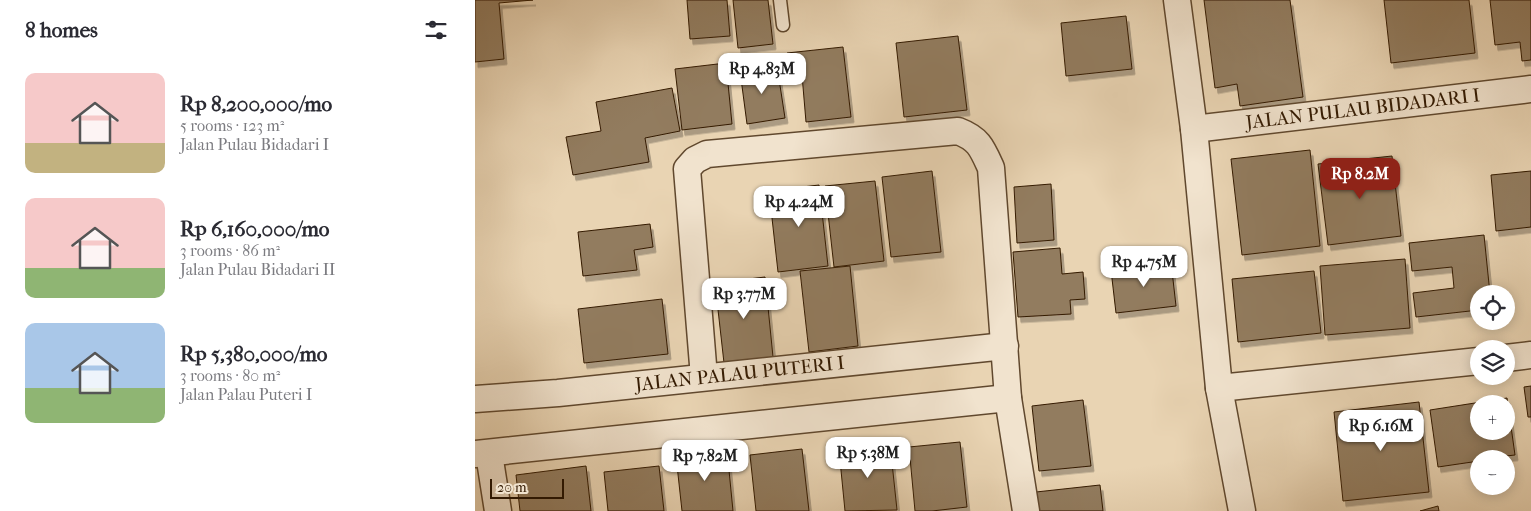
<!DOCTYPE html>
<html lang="en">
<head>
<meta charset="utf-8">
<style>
  body { margin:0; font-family:"IM FELL French Canon",serif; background:#f7f7f7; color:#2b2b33; height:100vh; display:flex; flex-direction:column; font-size:19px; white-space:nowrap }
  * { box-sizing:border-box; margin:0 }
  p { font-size:16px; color:#7c7c81 }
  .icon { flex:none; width:28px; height:28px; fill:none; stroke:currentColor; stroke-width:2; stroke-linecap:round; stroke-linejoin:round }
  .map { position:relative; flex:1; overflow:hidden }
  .drawer { display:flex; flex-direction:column; background:#fff; width:475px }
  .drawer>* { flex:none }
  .buttons { position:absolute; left:995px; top:285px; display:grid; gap:10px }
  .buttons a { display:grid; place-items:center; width:45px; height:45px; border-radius:50%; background:#fff; box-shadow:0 2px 12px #0003; font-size:25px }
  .scale { position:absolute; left:15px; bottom:12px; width:74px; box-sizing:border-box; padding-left:5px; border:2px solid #331a02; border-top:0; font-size:14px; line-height:18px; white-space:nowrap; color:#331a02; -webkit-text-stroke:4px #f1e3ce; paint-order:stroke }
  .price { position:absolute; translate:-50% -42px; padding:0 11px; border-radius:10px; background:#fff; color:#222; font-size:16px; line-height:32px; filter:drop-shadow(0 1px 2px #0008) }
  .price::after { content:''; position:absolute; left:50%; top:30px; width:15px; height:11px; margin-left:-8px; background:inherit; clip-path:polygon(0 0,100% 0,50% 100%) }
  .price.current { background:#8f2418; color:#fff }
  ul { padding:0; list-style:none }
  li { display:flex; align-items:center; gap:15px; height:125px; padding:0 25px }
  li span { display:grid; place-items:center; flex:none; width:140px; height:100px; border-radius:10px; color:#555 }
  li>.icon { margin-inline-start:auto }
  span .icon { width:60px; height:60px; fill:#fffc; stroke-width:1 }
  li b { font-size:21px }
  h2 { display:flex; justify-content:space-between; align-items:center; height:60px; padding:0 25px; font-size:21px }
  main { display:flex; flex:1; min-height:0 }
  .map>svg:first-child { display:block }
  .building { fill:#927b5e; stroke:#331a02; fill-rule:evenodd; filter:url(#shadow) }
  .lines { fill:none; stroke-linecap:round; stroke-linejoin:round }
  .service-casing { stroke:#60482e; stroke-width:15 }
  .minor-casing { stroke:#60482e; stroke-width:29 }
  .service { stroke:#f1e3ce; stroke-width:12 }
  .minor { stroke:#f1e3ce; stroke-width:26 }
  .labels { text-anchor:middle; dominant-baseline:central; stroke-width:4; stroke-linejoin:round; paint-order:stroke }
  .street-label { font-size:19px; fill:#331a02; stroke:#f1e3ce }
</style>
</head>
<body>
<main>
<section class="drawer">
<h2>8 homes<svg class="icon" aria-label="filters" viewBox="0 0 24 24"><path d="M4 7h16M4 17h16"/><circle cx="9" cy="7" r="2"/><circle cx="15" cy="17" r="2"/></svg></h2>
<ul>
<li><span style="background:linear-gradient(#f6c9c9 70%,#c2b280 0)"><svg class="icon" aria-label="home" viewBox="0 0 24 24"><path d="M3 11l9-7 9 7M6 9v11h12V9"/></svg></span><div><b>Rp 8,200,000/mo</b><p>5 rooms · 123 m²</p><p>Jalan Pulau Bidadari I</p></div></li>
<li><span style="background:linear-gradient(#f6c9c9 70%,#8fb573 0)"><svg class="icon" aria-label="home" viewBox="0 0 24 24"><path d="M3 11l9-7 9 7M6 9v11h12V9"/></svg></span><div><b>Rp 6,160,000/mo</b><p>3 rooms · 86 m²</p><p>Jalan Pulau Bidadari II</p></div></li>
<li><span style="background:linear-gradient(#a9c7e8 65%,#8fb573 0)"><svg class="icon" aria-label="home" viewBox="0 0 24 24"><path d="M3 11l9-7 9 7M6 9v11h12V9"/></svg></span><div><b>Rp 5,380,000/mo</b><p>3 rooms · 80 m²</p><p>Jalan Palau Puteri I</p></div></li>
</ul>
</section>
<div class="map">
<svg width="1056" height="511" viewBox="0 0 1056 511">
  <defs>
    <filter id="shadow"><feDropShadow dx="3" dy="5.5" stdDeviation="0" flood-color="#0004"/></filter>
  </defs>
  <rect width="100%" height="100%" fill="#e9d4b3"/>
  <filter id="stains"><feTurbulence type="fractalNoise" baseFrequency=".004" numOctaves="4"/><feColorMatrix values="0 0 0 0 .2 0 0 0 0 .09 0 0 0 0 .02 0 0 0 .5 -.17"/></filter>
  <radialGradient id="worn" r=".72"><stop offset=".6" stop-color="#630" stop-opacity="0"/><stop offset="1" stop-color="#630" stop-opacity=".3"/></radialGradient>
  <path class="building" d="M 0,0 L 58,0 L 24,3 L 29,59 L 0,62 Z
    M 212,0 L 252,0 L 255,36 L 215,39 Z
    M 258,0 L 293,0 L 298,44 L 263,48 Z
    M 729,0 L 815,0 L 828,97 L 765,106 L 762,84 L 740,88 Z
    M 909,0 L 994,0 L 1000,53 L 916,63 Z
    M 1015,0 L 1056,0 L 1056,60 L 1047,61 L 1045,42 L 1020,45 Z
    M 651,16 L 657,69 L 591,76 L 586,23 Z
    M 483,36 L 492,110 L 429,117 L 421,43 Z
    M 368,47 L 376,117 L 331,122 L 327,75 L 314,77 L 312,53 Z
    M 251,63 L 257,124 L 207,130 L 200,69 Z
    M 302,66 L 310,118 L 272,124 L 265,71 Z
    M 197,88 L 205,131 L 170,138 L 174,162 L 98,175 L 91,137 L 126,131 L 121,102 Z
    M 835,150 L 845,246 L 767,255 L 756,159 Z
    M 917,156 L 926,236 L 853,245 L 843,164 Z
    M 457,171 L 466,252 L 416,257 L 407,177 Z
    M 1056,171 L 1056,227 L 1021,231 L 1016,175 Z
    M 400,181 L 409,261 L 359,267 L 350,186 Z
    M 576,184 L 579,240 L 542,243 L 539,187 Z
    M 344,185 L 353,266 L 303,272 L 294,191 Z
    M 175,224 L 178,247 L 159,250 L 162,270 L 108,276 L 103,232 Z
    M 1009,235 L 1015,294 L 1004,294 L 1004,310 L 941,317 L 938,293 L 979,288 L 977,267 L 937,271 L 934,243 Z
    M 585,248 L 587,274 L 608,272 L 610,299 L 595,300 L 596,314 L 543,317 L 538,252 Z
    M 930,259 L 935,328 L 850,335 L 845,266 Z
    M 696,262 L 701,306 L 641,313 L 636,270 Z
    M 375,266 L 383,346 L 334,352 L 325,271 Z
    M 839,271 L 846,333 L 763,342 L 757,279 Z
    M 290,277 L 298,357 L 249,363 L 240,283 Z
    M 187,299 L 193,354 L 109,363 L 103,309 Z
    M 1056,386 L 1056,417 L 1053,417 L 1049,387 Z
    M 1032,398 L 1040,455 L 1004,459 L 1004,461 L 963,467 L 955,410 ZM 1004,404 L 1031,404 L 1031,431 L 1004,431 Z
    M 608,400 L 616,466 L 564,471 L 557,406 Z
    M 944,402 L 954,492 L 868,501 L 859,412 Z
    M 485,442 L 492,507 L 457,511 L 440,511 L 434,447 Z
    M 415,444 L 422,510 L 370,511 L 364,450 Z
    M 327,449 L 334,511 L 281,511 L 275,455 Z
    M 252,450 L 258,511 L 207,511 L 201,456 Z
    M 111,466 L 116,511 L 45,511 L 41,475 Z
    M 184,466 L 189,511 L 133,511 L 129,472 Z
    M 625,485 L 628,511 L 563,511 L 561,492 Z
    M 963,506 L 964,511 L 945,511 Z"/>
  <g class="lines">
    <g class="service-casing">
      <path id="service" d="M 305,0 L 308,25"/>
    </g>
    <g class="minor-casing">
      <g id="minor">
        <path d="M 702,0 L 719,129 L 744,388 L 767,511"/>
        <path id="s1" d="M 719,129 L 1056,89"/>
        <path d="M 1031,358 L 1056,355"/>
        <path d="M 229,377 L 212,169 L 220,160 L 232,154 L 483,131 C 504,139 507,148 516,168 L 533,398 L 551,511"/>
        <path d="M 744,388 L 1004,361"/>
        <path id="s2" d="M 0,399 L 83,393 L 530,346"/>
        <path d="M 0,454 L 533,398"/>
        <path d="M 14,454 L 23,511"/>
      </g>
    </g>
    <use href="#service" class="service"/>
    <use href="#minor" class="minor"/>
  </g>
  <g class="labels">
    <g class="street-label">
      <text stroke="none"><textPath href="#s1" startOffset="170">JALAN PULAU BIDADARI I</textPath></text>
      <text stroke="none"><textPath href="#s2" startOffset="266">JALAN PALAU PUTERI I</textPath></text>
    </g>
  </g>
  <rect width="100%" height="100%" filter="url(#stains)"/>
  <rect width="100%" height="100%" fill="url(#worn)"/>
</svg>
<div class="buttons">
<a><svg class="icon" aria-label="locate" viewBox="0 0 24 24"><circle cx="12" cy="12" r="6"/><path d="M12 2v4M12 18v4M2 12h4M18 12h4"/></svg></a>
<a><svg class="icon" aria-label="layers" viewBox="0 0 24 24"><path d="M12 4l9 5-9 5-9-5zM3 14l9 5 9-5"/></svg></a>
<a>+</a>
<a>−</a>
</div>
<div class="scale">20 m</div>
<b class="price" style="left:287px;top:95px">Rp 4.83M</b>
<b class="price current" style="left:885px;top:200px">Rp 8.2M</b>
<b class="price" style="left:324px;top:228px">Rp 4.24M</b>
<b class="price" style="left:669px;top:288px">Rp 4.75M</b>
<b class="price" style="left:269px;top:320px">Rp 3.77M</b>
<b class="price" style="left:906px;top:452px">Rp 6.16M</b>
<b class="price" style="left:393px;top:479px">Rp 5.38M</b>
<b class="price" style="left:230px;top:482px">Rp 7.82M</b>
</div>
</main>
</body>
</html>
